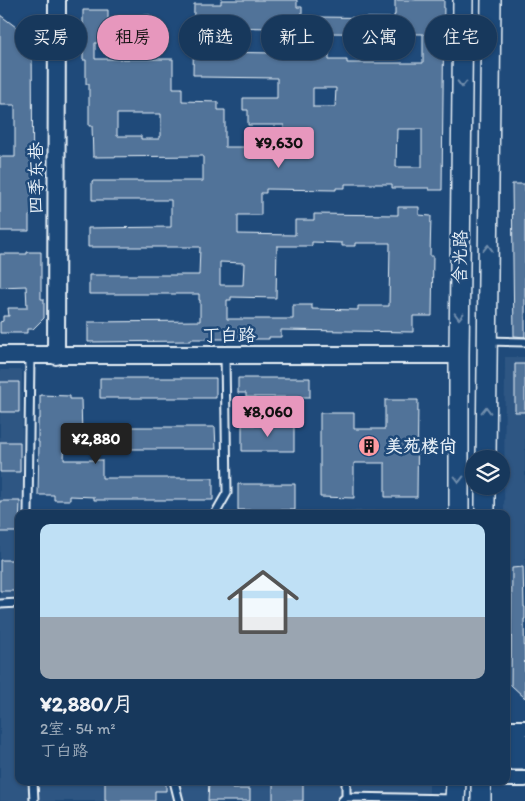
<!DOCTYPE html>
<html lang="zh">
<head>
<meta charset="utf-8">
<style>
  body { margin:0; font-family:Itim,"LXGW WenKai TC",sans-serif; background:#203f62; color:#f1f3f6; height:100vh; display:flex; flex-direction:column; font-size:19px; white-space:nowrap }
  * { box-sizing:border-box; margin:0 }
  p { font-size:16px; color:#9eacbb }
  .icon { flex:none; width:28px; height:28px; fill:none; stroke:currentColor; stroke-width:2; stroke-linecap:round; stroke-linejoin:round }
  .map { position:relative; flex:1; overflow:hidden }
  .details { position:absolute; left:15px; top:510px; width:495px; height:275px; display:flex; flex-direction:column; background:#17385c; border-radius:10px; box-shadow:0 1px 4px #0004,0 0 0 1px #365272 }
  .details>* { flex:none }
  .banner { position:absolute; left:15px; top:15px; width:495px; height:45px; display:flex; gap:10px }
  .controls { position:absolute; left:465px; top:450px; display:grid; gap:10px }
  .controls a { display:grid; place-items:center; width:45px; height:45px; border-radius:50%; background:#17385c; box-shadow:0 1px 4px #0004,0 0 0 1px #365272; font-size:25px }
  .price { position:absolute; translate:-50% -42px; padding:0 11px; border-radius:5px; background:#e797bd; color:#111; font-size:16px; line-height:32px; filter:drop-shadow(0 1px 2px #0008) }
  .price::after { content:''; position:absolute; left:50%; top:30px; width:15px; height:11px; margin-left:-8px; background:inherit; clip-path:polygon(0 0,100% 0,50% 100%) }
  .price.current { background:#222; color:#fff }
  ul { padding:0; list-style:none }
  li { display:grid; align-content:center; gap:10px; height:265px; padding:0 25px }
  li+li { border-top:1px solid #365272 }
  li span { display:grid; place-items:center; height:155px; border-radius:10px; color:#555 }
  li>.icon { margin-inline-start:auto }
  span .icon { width:90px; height:90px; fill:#fffc; stroke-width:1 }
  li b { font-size:21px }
  .pill { padding:0 18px; border-radius:22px; background:#17385c; box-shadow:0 1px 4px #0004,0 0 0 1px #365272; font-size:18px; line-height:45px }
  .pill.current { background:#e797bd; color:#111 }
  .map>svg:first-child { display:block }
  .built { fill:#2e5683 }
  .building { fill:#517399; stroke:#e8f1f8; fill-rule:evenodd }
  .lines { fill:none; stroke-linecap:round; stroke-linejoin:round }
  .service-casing { stroke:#e8f1f8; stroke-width:11 }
  .minor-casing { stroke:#e8f1f8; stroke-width:18 }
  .tertiary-casing { stroke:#e8f1f8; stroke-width:20 }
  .secondary-casing { stroke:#e8f1f8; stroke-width:22 }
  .service { stroke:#1f4a7a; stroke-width:7 }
  .minor { stroke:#1f4a7a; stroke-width:14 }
  .tertiary { stroke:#1f4a7a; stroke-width:16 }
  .secondary { stroke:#1f4a7a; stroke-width:19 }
  .oneway { stroke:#6f8dac }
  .labels { text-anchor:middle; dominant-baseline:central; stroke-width:5; stroke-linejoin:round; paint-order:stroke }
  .street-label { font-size:18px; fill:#e8f1f8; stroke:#1f4a7a }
  .poi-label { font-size:18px; font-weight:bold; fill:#e8f1f8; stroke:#1f4a7a; text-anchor:start }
</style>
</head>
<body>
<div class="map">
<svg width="525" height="801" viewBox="0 0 525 801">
  <rect width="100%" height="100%" fill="#1f4a7a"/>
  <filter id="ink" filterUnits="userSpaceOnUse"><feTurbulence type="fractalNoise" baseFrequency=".02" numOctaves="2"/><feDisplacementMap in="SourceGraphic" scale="10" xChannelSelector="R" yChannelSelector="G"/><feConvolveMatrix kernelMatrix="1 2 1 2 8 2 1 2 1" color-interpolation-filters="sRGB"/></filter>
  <g filter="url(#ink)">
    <path class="built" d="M 505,357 L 525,357 L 525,695 L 521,695 L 506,681 L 506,514 L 504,514 Z
      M 0,370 L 22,370 L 22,514 L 19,514 L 19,781 L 429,781 L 429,801 L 0,801 Z
      M 433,509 L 433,514 L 297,514 L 297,512 Z"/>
    <path class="building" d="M 221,0 L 297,0 L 297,7 L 302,7 L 302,21 L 320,21 L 320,17 L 394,18 L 394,15 L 395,15 L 395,0 L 444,0 L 442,190 L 429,190 L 429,188 L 392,188 L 392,184 L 345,184 L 345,188 L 336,188 L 336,190 L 266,189 L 266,193 L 261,193 L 261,215 L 238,215 L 238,234 L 295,235 L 295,220 L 314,220 L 314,214 L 398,215 L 398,207 L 419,207 L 419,215 L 431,216 L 430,256 L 433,256 L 432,316 L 413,316 L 413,332 L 281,330 L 281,337 L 269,337 L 269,339 L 191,339 L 191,341 L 88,342 L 88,322 L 200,321 L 200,300 L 199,300 L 199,294 L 89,294 L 89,275 L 199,275 L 200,247 L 88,247 L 88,228 L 171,227 L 171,200 L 92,200 L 92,181 L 203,181 L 203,156 L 93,157 L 92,126 L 89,126 L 89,84 L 86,84 L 86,60 L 83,60 L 83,10 L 108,10 L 108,42 L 95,43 L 95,59 L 173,59 L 173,88 L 182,88 L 182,101 L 218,102 L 218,110 L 225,110 L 225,147 L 248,147 L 248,151 L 284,151 L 284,125 L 248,125 L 248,110 L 243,110 L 243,98 L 277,98 L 277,78 L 201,77 L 201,75 L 193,75 L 194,4 L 221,4 ZM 213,27 L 274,28 L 274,53 L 213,52 ZM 329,33 L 423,34 L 423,63 L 347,63 L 347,60 L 329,60 ZM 313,88 L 336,88 L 335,107 L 313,107 ZM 117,114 L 161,114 L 161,136 L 159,136 L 159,139 L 141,139 L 141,136 L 117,136 ZM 397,129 L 422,129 L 422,167 L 396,167 ZM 312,242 L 342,243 L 342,246 L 355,246 L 355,243 L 390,243 L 389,306 L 358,306 L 358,310 L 312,309 L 312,305 L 293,305 L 293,319 L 227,319 L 227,300 L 231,300 L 231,297 L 276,298 L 277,246 L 312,246 ZM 220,262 L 244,263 L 243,285 L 220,285 Z
      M 0,15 L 32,39 L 33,212 L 29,216 L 29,231 L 0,231 L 0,157 L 15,157 L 15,105 L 0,105 Z
      M 150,15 L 151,41 L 129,42 L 128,16 Z
      M 512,184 L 525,184 L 525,337 L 514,336 Z
      M 27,252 L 41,252 L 41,299 L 44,299 L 44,318 L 33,329 L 27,329 L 27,333 L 0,333 L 0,322 L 3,321 L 3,316 L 9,316 L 8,308 L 27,308 L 26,286 L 0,287 L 0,254 L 27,254 Z
      M 515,364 L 525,364 L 525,412 L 515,412 Z
      M 100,378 L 216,378 L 216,398 L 100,398 Z
      M 238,378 L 310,378 L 310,397 L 246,397 L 246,393 L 238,393 Z
      M 0,382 L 19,382 L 19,412 L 0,412 Z
      M 40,395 L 70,396 L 70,399 L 81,399 L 82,435 L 65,435 L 64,460 L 102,460 L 102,478 L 213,478 L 213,500 L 94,500 L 94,497 L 70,496 L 70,500 L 54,500 L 54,495 L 38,495 L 39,442 L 38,442 L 38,419 L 40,419 Z
      M 385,400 L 418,400 L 417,497 L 385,497 L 385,463 L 354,463 L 354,498 L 320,497 L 320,413 L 354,413 L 354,429 L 385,429 Z
      M 242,425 L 294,425 L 294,451 L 242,451 Z
      M 94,427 L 215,427 L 216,449 L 94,449 Z
      M 0,442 L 20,442 L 20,472 L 0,472 Z
      M 238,484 L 295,484 L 295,510 L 238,510 Z
      M 0,501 L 20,501 L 19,532 L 0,532 Z
      M 0,560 L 17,560 L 17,591 L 0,591 Z
      M 523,567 L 524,607 L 525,607 L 525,619 L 524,619 L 525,698 L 511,685 L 512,568 Z
      M 105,781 L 166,781 L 166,791 L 155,791 L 155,801 L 105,801 Z
      M 209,781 L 233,781 L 232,789 L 250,789 L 250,801 L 208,801 Z
      M 273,781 L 303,781 L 303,801 L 273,801 Z"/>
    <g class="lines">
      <g class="service-casing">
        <path id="service" d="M 488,341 L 525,342
          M 28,514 L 30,356
          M 215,514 L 227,493 L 225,356
          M 0,604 L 19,603
          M 33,781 L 34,801
          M 174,781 L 179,801
          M 346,797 L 455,799
          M 342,801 L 346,797 L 346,781"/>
      </g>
      <g class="minor-casing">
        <path id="minor" d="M 506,728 L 525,728
          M 506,779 L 525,779"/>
      </g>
      <g class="tertiary-casing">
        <path id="tertiary" d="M 0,355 L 459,355
          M 56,356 L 57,0"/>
      </g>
      <g class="secondary-casing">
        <path id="secondary" d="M 486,459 L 491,0
          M 459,514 L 459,355 L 463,0
          M 485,514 L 485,486
          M 506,744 L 525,744
          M 506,760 L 525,760
          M 455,801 L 456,781
          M 481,801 L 481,781"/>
      </g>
      <use href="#service" class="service"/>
      <use href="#minor" class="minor"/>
      <use href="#tertiary" class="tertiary"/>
      <use href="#secondary" class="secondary"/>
    </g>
    <defs><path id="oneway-chevron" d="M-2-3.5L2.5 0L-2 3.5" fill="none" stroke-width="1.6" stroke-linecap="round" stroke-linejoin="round" transform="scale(1.25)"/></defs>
    <g class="oneway">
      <use href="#oneway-chevron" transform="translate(462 84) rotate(91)"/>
      <use href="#oneway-chevron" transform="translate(488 248) rotate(-89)"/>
      <use href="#oneway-chevron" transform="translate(459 316) rotate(91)"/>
      <use href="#oneway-chevron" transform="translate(486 410) rotate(-89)"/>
      <use href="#oneway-chevron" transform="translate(459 479) rotate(90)"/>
    </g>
  </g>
  <defs>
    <g id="building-disc" transform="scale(1.125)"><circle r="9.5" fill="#ff9aa2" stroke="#1f4a7a"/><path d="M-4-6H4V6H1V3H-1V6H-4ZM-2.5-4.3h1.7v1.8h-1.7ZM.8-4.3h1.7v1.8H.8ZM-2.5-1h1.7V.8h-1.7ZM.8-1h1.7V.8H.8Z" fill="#111"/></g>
  </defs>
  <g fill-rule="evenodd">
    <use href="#building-disc" x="369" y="446"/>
  </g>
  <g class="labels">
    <g class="street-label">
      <text transform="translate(36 178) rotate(-90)">四季东巷</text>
      <text transform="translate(460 257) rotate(-89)">含光路</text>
      <text x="229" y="335">丁白路</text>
    </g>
    <g class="poi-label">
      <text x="385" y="446">美苑楼尚</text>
    </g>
  </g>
</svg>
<div class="controls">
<a><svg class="icon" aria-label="layers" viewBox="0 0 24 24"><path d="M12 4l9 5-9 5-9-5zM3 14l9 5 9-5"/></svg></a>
</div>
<b class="price" style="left:279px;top:169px">¥9,630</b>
<b class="price" style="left:268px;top:438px">¥8,060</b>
<b class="price current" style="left:96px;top:465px">¥2,880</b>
<div class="banner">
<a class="pill">买房</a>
<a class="pill current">租房</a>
<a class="pill">筛选</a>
<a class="pill">新上</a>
<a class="pill">公寓</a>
<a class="pill">住宅</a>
</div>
<section class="details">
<ul>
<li><span style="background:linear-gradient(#bfe0f5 60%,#9aa5b1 0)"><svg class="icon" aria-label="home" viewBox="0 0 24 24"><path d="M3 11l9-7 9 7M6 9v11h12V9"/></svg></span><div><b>¥2,880/月</b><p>2室 · 54 m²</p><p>丁白路</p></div></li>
</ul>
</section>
</div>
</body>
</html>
